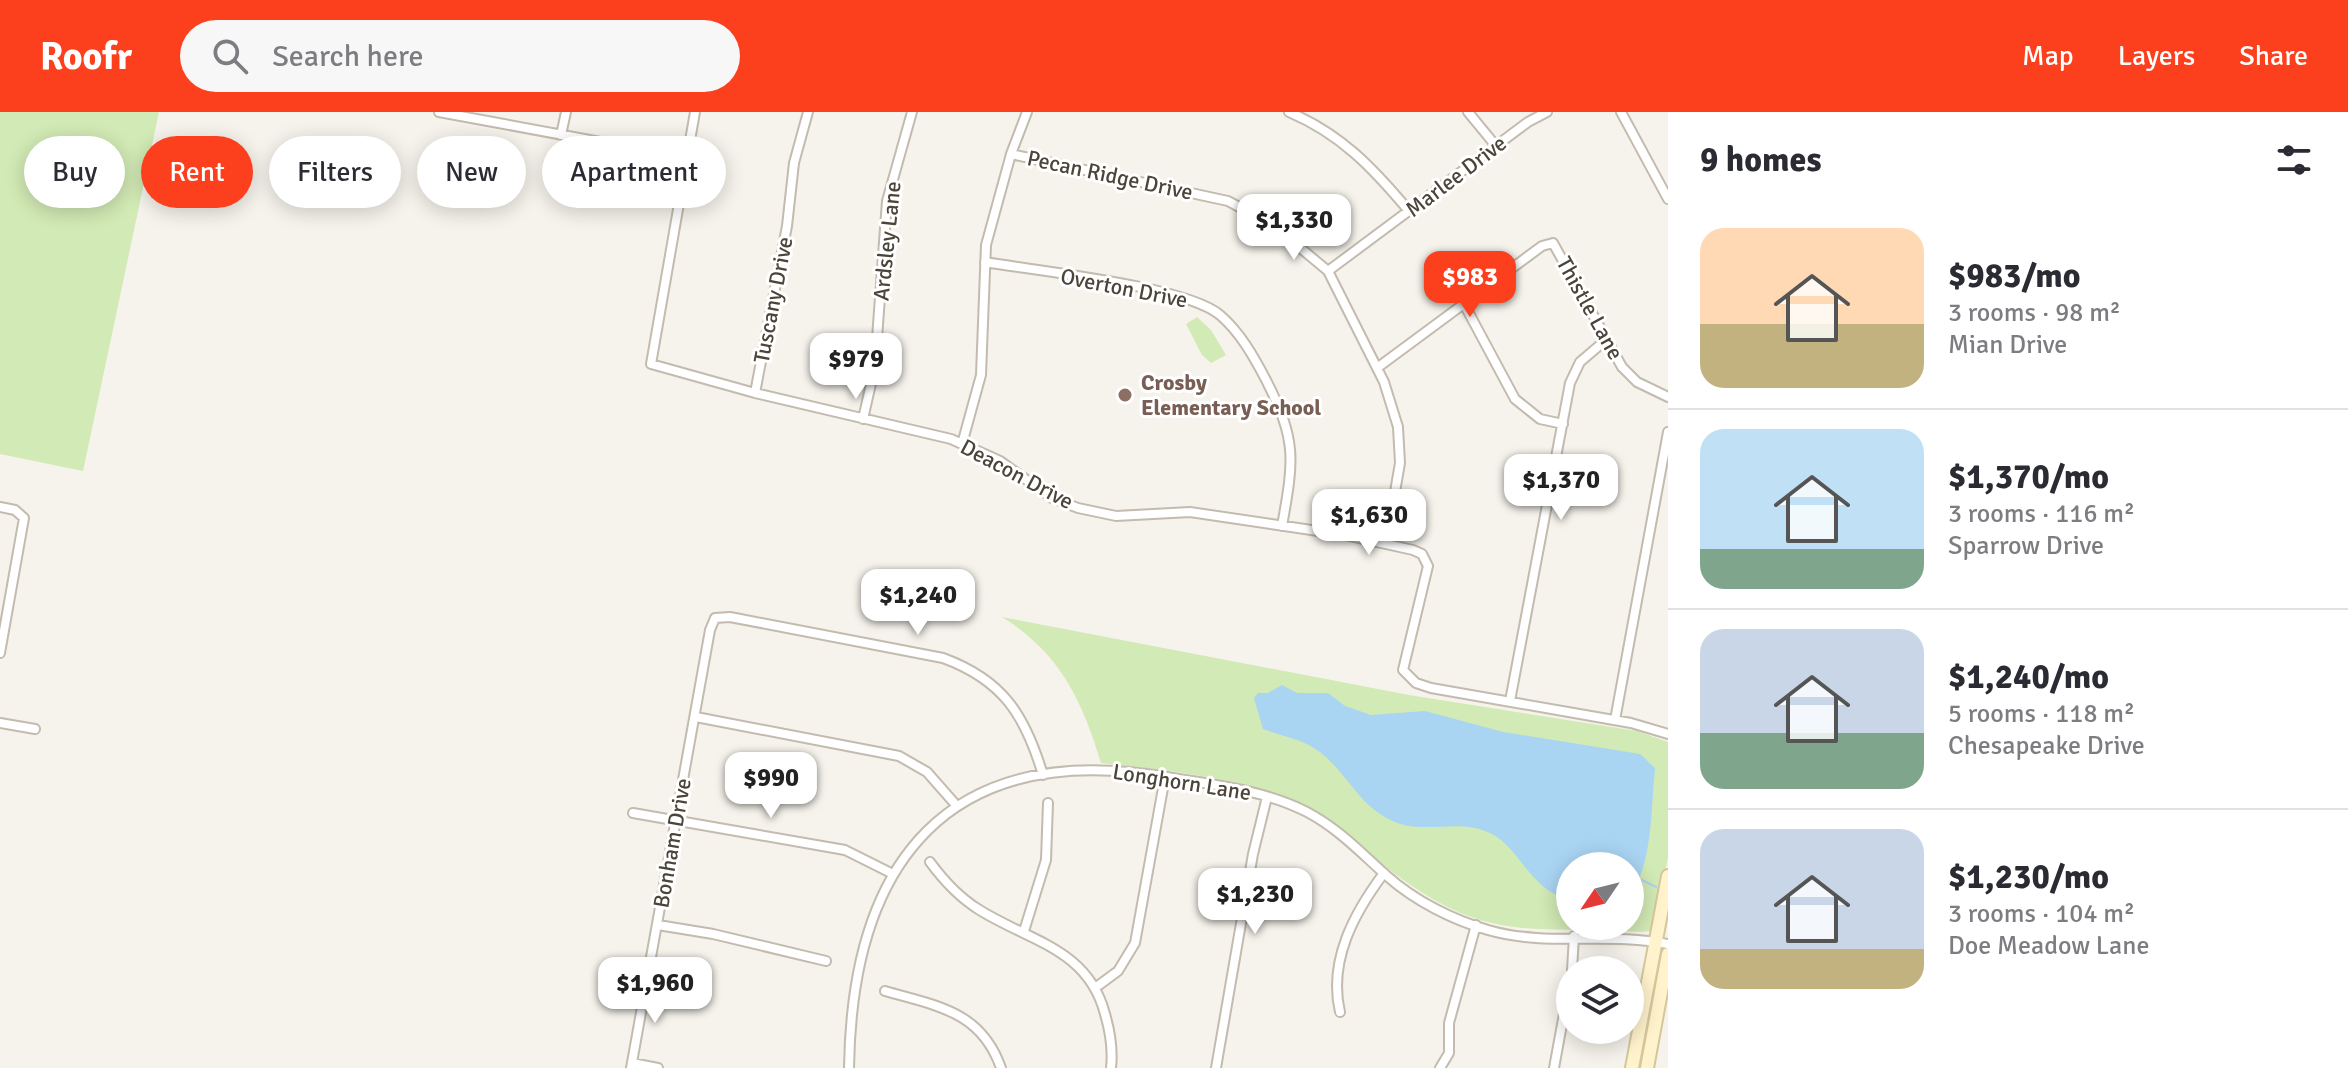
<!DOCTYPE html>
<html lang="en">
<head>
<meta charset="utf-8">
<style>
  body { margin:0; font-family:Signika,sans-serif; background:#f7f7f7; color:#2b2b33; height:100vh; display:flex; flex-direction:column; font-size:30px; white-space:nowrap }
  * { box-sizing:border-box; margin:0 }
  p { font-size:26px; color:#7c7c81 }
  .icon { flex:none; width:44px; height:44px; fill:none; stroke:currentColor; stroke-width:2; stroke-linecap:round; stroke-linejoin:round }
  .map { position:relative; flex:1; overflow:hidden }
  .sheet { display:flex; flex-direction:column; background:#fff; width:680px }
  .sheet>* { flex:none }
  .hud { position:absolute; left:24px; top:24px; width:760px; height:72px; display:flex; gap:16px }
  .needle { width:52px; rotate:235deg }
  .buttons { position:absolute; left:1556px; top:740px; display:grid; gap:16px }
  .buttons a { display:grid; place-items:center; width:88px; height:88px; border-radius:50%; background:#fff; box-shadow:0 4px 20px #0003; font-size:40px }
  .price { position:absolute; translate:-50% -68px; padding:0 18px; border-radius:16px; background:#fff; color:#222; font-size:26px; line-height:52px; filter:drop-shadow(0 2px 4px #0008) }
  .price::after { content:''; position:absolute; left:50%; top:48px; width:24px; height:18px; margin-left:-12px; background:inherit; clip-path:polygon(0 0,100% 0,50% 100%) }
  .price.on { background:#fc3f1d; color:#fff }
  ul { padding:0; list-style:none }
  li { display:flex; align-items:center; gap:24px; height:200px; padding:0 32px }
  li+li { border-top:2px solid #e1e1e2 }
  li span { display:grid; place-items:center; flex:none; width:224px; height:160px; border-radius:24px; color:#555 }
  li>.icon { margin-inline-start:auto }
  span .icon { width:96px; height:96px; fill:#fffc; stroke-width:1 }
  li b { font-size:34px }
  h2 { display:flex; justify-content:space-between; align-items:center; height:96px; padding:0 32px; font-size:34px }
  .pill { padding:0 28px; border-radius:36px; background:#fff; box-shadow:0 4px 20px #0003; font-size:28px; line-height:72px }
  .pill.on { background:#fc3f1d; color:#fff }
  header { display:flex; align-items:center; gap:48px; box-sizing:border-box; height:112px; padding:0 40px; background:#fc3f1d; color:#fff }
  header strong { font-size:38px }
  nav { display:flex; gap:44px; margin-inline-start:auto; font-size:28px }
  .search { width:560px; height:72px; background:#f7f7f7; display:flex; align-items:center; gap:20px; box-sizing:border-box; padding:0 28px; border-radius:44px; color:#7c7c81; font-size:30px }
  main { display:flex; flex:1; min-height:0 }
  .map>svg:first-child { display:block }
  .green { fill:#d2eab5; fill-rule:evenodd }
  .water { fill:#a9d4f2 }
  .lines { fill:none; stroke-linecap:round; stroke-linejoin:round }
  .stream { stroke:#a9d4f2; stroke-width:2 }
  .minor-casing { stroke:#c2bbae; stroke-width:12 }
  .secondary-casing { stroke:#d6c79b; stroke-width:16 }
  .minor { stroke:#fff; stroke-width:8 }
  .secondary { stroke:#fff3cd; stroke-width:12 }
  .education-dot { fill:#8d6e63; stroke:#fff; stroke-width:3 }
  .labels { text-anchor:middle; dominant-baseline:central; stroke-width:6; stroke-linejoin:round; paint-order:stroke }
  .street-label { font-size:22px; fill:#4b4439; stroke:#fff }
  .education-label { font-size:22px; font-weight:bold; fill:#785e54; stroke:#fff; text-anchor:start }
</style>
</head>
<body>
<header>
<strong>Roofr</strong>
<div class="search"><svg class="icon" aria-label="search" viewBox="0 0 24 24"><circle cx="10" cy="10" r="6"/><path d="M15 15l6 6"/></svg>Search here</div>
<nav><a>Map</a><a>Layers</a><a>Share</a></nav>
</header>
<main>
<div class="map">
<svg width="1668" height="956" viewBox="0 0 1668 956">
  <rect width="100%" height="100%" fill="#f6f3ec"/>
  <path class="green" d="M 0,0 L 159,0 L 83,359 L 0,342 Z
    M 1197,205 L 1211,218 L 1226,243 L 1211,251 L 1202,243 L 1186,212 Z
    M 1002,505 L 1409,583 L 1637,619 L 1668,630 L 1668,745 L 1655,815 L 1652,819 C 1636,821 1620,818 1604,818 C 1517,818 1476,820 1402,767 C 1365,740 1335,708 1292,690 C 1232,663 1166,659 1101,651 C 1082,588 1060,541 1002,505 ZM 1570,754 L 1630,754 L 1630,814 L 1570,814 Z"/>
  <path class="water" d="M 1282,573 L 1297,581 L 1328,581 L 1345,594 L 1371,603 L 1425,599 L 1503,620 L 1640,642 L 1655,656 C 1651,691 1653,755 1630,782 L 1630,754 L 1570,754 L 1570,788 C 1528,777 1523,739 1492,722 C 1461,705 1425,723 1395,710 C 1359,695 1349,663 1320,640 C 1303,627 1282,624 1263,617 L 1254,586 L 1258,581 L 1268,581 Z"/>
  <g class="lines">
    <path class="stream" d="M 1640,767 L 1656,775"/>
    <g class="minor-casing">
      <path id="minor" d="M 439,0 L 687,46
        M 695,0 L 651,252 L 755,281 L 951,327 L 1000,349 L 1052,386 L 1078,396 L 1116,404 L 1190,400 L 1345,423 L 1413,438 L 1422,442 L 1428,454 L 1403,558 L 1416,571 L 1431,576 L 1631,611 L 1668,622
        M 1289,0 C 1341,22 1373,56 1409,99
        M 1468,0 L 1496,34
        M 1621,0 L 1668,87
        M 561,23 L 566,0
        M 1011,42 L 1228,89 L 1274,114 L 1328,159 L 1384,270 L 1398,315 L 1400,351 L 1386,432
        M 985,150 C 1037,159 1186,174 1220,203 C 1240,220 1254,245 1266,268 C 1297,329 1294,347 1282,414
        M 1328,159 L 1528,10 L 1547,0
        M 1464,192 L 1515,287 L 1540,307 L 1563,312
        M 1377,256 L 1542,134 L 1553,131 L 1622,255 L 1637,270 L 1668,285
        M 755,281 L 787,114 L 794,51 L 808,0
        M 863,307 L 875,254 L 887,89 L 912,0
        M 962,332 L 981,263 L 986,133 L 1011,42 L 1027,0
        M 0,395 L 15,398 L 24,406 L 0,541
        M 1510,589 L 1570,271 L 1580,250 L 1607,227
        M 696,605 L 899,644 L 927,660 L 956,693
        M 1615,608 L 1668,320
        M 0,611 L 35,617
        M 633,701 L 845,738 L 891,761
        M 930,750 C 944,769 959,785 978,797 C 1028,829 1088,836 1105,902 C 1110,919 1113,938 1111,956
        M 658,813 L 713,822 L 826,849
        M 1024,819 L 1046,748 L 1048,691
        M 1572,858 L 1574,824
        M 1095,876 L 1118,859 L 1135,831 L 1165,665
        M 885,879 C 937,894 981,899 1001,956
        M 1340,900 C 1328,849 1354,801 1384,761
        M 632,951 L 658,956
        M 631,956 L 710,518 L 715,506 L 730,505 L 943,546 C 1003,568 1025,603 1043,663
        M 849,956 C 852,748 949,628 1167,665 C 1215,673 1264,678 1307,700 C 1339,717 1361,741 1387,764 C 1415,789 1453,808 1488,818 C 1546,835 1608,820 1668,832
        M 1216,956 L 1253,742 L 1267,685
        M 1440,956 L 1449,941 L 1449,911 L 1476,813
        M 1554,956 L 1570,869"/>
    </g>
    <g class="secondary-casing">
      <path id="secondary" d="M 1632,956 L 1668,764
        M 1647,956 L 1668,842"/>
    </g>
    <use href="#minor" class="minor"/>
    <use href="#secondary" class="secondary"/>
  </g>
  <circle class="education-dot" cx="1125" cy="283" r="8"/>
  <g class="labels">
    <g class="street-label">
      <text transform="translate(1110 63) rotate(12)">Pecan Ridge Drive</text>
      <text transform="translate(1456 64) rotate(-37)">Marlee Drive</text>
      <text transform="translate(887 129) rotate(-84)">Ardsley Lane</text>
      <text transform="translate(1124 176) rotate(11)">Overton Drive</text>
      <text transform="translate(773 188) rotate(-79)">Tuscany Drive</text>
      <text transform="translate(1590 196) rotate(61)">Thistle Lane</text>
      <text transform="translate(1017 362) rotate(28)">Deacon Drive</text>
      <text transform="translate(1182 670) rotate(9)">Longhorn Lane</text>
      <text transform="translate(672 731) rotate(-80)">Bonham Drive</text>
    </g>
    <g class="education-label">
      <text x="1141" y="270">Crosby<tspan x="1141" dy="25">Elementary School</tspan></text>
    </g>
  </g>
</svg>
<div class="buttons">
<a><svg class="needle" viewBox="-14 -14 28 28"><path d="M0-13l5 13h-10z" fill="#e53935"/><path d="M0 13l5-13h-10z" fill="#7c7c81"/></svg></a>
<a><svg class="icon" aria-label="layers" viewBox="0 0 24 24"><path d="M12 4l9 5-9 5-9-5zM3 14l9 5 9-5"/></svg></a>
</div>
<b class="price" style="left:1294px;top:150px">$1,330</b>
<b class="price on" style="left:1470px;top:207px">$983</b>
<b class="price" style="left:856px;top:289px">$979</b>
<b class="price" style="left:1561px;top:410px">$1,370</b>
<b class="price" style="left:1369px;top:445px">$1,630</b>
<b class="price" style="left:918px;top:525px">$1,240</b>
<b class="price" style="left:771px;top:708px">$990</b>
<b class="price" style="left:1255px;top:824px">$1,230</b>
<b class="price" style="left:655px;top:913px">$1,960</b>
<div class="hud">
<a class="pill">Buy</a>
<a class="pill on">Rent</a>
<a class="pill">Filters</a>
<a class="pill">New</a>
<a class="pill">Apartment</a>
</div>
</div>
<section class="sheet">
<h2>9 homes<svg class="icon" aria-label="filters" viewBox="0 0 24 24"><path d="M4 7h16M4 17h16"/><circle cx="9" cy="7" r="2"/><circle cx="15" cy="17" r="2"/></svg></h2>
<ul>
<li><span style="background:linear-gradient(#ffd9b3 60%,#c2b280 0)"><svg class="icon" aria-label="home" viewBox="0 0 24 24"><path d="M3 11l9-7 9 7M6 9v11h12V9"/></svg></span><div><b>$983/mo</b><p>3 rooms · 98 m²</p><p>Mian Drive</p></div></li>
<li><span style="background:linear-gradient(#bfe0f5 75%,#7fa58c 0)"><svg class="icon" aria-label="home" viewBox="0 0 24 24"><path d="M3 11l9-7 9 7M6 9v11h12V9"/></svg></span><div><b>$1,370/mo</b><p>3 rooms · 116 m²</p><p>Sparrow Drive</p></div></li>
<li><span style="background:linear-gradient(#c9d6e8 65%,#7fa58c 0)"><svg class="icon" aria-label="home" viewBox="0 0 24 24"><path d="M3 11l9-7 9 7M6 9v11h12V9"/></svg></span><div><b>$1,240/mo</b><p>5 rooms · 118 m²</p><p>Chesapeake Drive</p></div></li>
<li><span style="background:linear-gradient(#c9d6e8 75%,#c2b280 0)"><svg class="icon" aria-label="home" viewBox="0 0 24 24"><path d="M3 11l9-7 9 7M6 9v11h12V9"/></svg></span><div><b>$1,230/mo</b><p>3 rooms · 104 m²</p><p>Doe Meadow Lane</p></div></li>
</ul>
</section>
</main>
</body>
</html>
